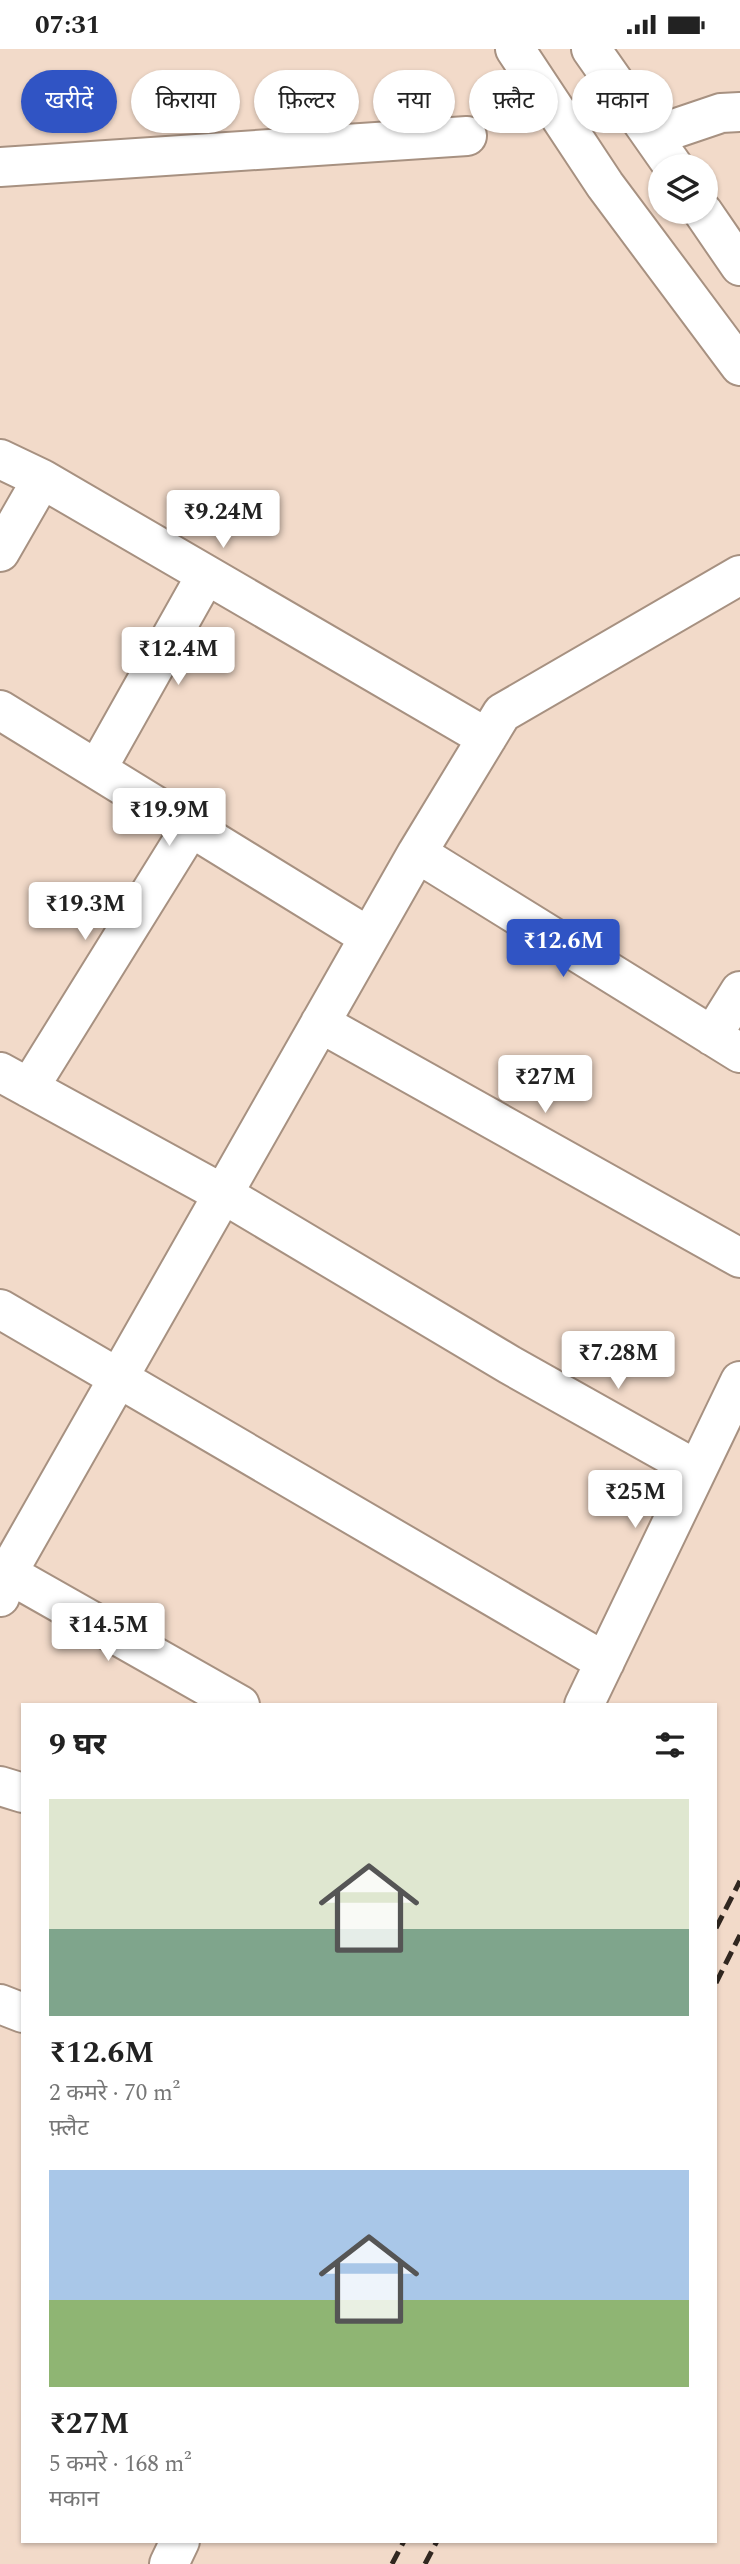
<!DOCTYPE html>
<html lang="hi">
<head>
<meta charset="utf-8">
<style>
  body { margin:0; font-family:Spectral,"Noto Sans Devanagari",serif; background:#f2f2f2; color:#222; height:100vh; display:flex; flex-direction:column; font-size:26px; white-space:nowrap }
  * { box-sizing:border-box; margin:0 }
  p { font-size:23px; color:#767676 }
  .icon { flex:none; width:38px; height:38px; fill:none; stroke:currentColor; stroke-width:2; stroke-linecap:round; stroke-linejoin:round }
  .map { position:relative; flex:1; overflow:hidden }
  .panel { position:absolute; left:21px; top:1654px; width:696px; height:840px; display:flex; flex-direction:column; background:#fff; border-radius:0px; box-shadow:0 2px 5px #0004 }
  .panel>* { flex:none }
  .top-card { position:absolute; left:21px; top:21px; width:698px; height:63px; display:flex; gap:14px }
  .buttons { position:absolute; left:648px; top:105px; display:grid; gap:14px }
  .buttons a { display:grid; place-items:center; width:70px; height:70px; border-radius:50%; background:#fff; box-shadow:0 2px 5px #0004; font-size:35px }
  .price { position:absolute; translate:-50% -60px; padding:0 16px; border-radius:7px; background:#fff; color:#222; font-size:23px; line-height:46px; filter:drop-shadow(0 2px 4px #0008) }
  .price::after { content:''; position:absolute; left:50%; top:42px; width:21px; height:16px; margin-left:-10px; background:inherit; clip-path:polygon(0 0,100% 0,50% 100%) }
  .price.on { background:#3054c4; color:#fff }
  ul { padding:0; list-style:none }
  li { display:grid; align-content:center; gap:14px; height:371px; padding:0 28px }
  li span { display:grid; place-items:center; height:217px; border-radius:0px; color:#555 }
  li>.icon { margin-inline-start:auto }
  span .icon { width:126px; height:126px; fill:#fffc; stroke-width:1 }
  li b { font-size:30px }
  h2 { display:flex; justify-content:space-between; align-items:center; height:84px; padding:0 28px; font-size:30px }
  .tag { padding:0 24px; border-radius:32px; background:#fff; box-shadow:0 2px 5px #0004; font-size:24px; line-height:63px }
  .tag.on { background:#3054c4; color:#fff }
  .status { display:flex; justify-content:space-between; align-items:center; height:49px; padding:0 35px; background:#fff; direction:ltr }
  .status svg { height:19px; fill:currentColor }
  .map>svg:first-child { display:block }
  .lines { fill:none; stroke-linecap:round; stroke-linejoin:round }
  .street-casing { stroke:#a79181; stroke-width:42 }
  .primary-casing { stroke:#a79181; stroke-width:42 }
  .street { stroke:#fff; stroke-width:38 }
  .primary { stroke:#fff; stroke-width:38 }
  .rail { stroke:#312720; stroke-width:5; stroke-dasharray:14 7; stroke-linecap:butt }
</style>
</head>
<body>
<div class="status"><b>07:31</b><svg viewBox="0 0 49 12"><path d="M0 12V9h3v3zM5 12V6h3v6zM10 12V3h3v9zM15 12V0h3v12zM26 1h20v11H26zM47 4h2v5h-2z"/></svg></div>
<div class="map">
<svg width="740" height="2515" viewBox="0 0 740 2515">
  <rect width="100%" height="100%" fill="#f2dac9"/>
  <g class="lines">
    <g class="street-casing">
      <path id="street" d="M 591,0 L 673,117
        M 653,87 L 721,64 L 740,63
        M 0,118 L 467,87
        M 703,163 L 740,217
        M 0,410 L 42,430
        M 0,503 L 42,430 L 487,689
        M 0,661 L 369,888
        M 97,720 L 206,526
        M 417,804 L 740,1004
        M 320,974 L 740,1209
        M 712,987 L 740,942
        M 0,1023 L 223,1145 L 510,1316 L 697,1421
        M 29,1039 L 191,778
        M 0,1260 L 605,1613
        M 0,1520 L 240,1656
        M 0,1548 L 8,1523 L 417,804 L 502,664 L 740,526
        M 584,1656 L 740,1332
        M 0,1737 L 23,1744
        M 0,1955 L 23,1964
        M 169,2515 L 180,2492"/>
    </g>
    <g class="primary-casing">
      <path id="primary" d="M 515,0 L 605,136 L 740,317"/>
    </g>
    <use href="#street" class="street"/>
    <use href="#primary" class="primary"/>
    <path class="rail" d="M 716,1879 L 740,1832
      M 716,1934 L 740,1886
      M 392,2515 L 404,2492
      M 425,2515 L 437,2492"/>
  </g>
</svg>
<div class="buttons">
<a><svg class="icon" aria-label="layers" viewBox="0 0 24 24"><path d="M12 4l9 5-9 5-9-5zM3 14l9 5 9-5"/></svg></a>
</div>
<b class="price" style="left:223px;top:501px">₹9.24M</b>
<b class="price" style="left:178px;top:638px">₹12.4M</b>
<b class="price" style="left:169px;top:799px">₹19.9M</b>
<b class="price" style="left:85px;top:893px">₹19.3M</b>
<b class="price on" style="left:563px;top:930px">₹12.6M</b>
<b class="price" style="left:545px;top:1066px">₹27M</b>
<b class="price" style="left:618px;top:1342px">₹7.28M</b>
<b class="price" style="left:635px;top:1481px">₹25M</b>
<b class="price" style="left:108px;top:1614px">₹14.5M</b>
<div class="top-card">
<a class="tag on">खरीदें</a>
<a class="tag">किराया</a>
<a class="tag">फ़िल्टर</a>
<a class="tag">नया</a>
<a class="tag">फ़्लैट</a>
<a class="tag">मकान</a>
</div>
<section class="panel">
<h2>9 घर<svg class="icon" aria-label="filters" viewBox="0 0 24 24"><path d="M4 7h16M4 17h16"/><circle cx="9" cy="7" r="2"/><circle cx="15" cy="17" r="2"/></svg></h2>
<ul>
<li><span style="background:linear-gradient(#dfe7d0 60%,#7fa58c 0)"><svg class="icon" aria-label="home" viewBox="0 0 24 24"><path d="M3 11l9-7 9 7M6 9v11h12V9"/></svg></span><div><b>₹12.6M</b><p>2 कमरे · 70 m²</p><p>फ़्लैट</p></div></li>
<li><span style="background:linear-gradient(#a9c7e8 60%,#8fb573 0)"><svg class="icon" aria-label="home" viewBox="0 0 24 24"><path d="M3 11l9-7 9 7M6 9v11h12V9"/></svg></span><div><b>₹27M</b><p>5 कमरे · 168 m²</p><p>मकान</p></div></li>
</ul>
</section>
</div>
</body>
</html>
